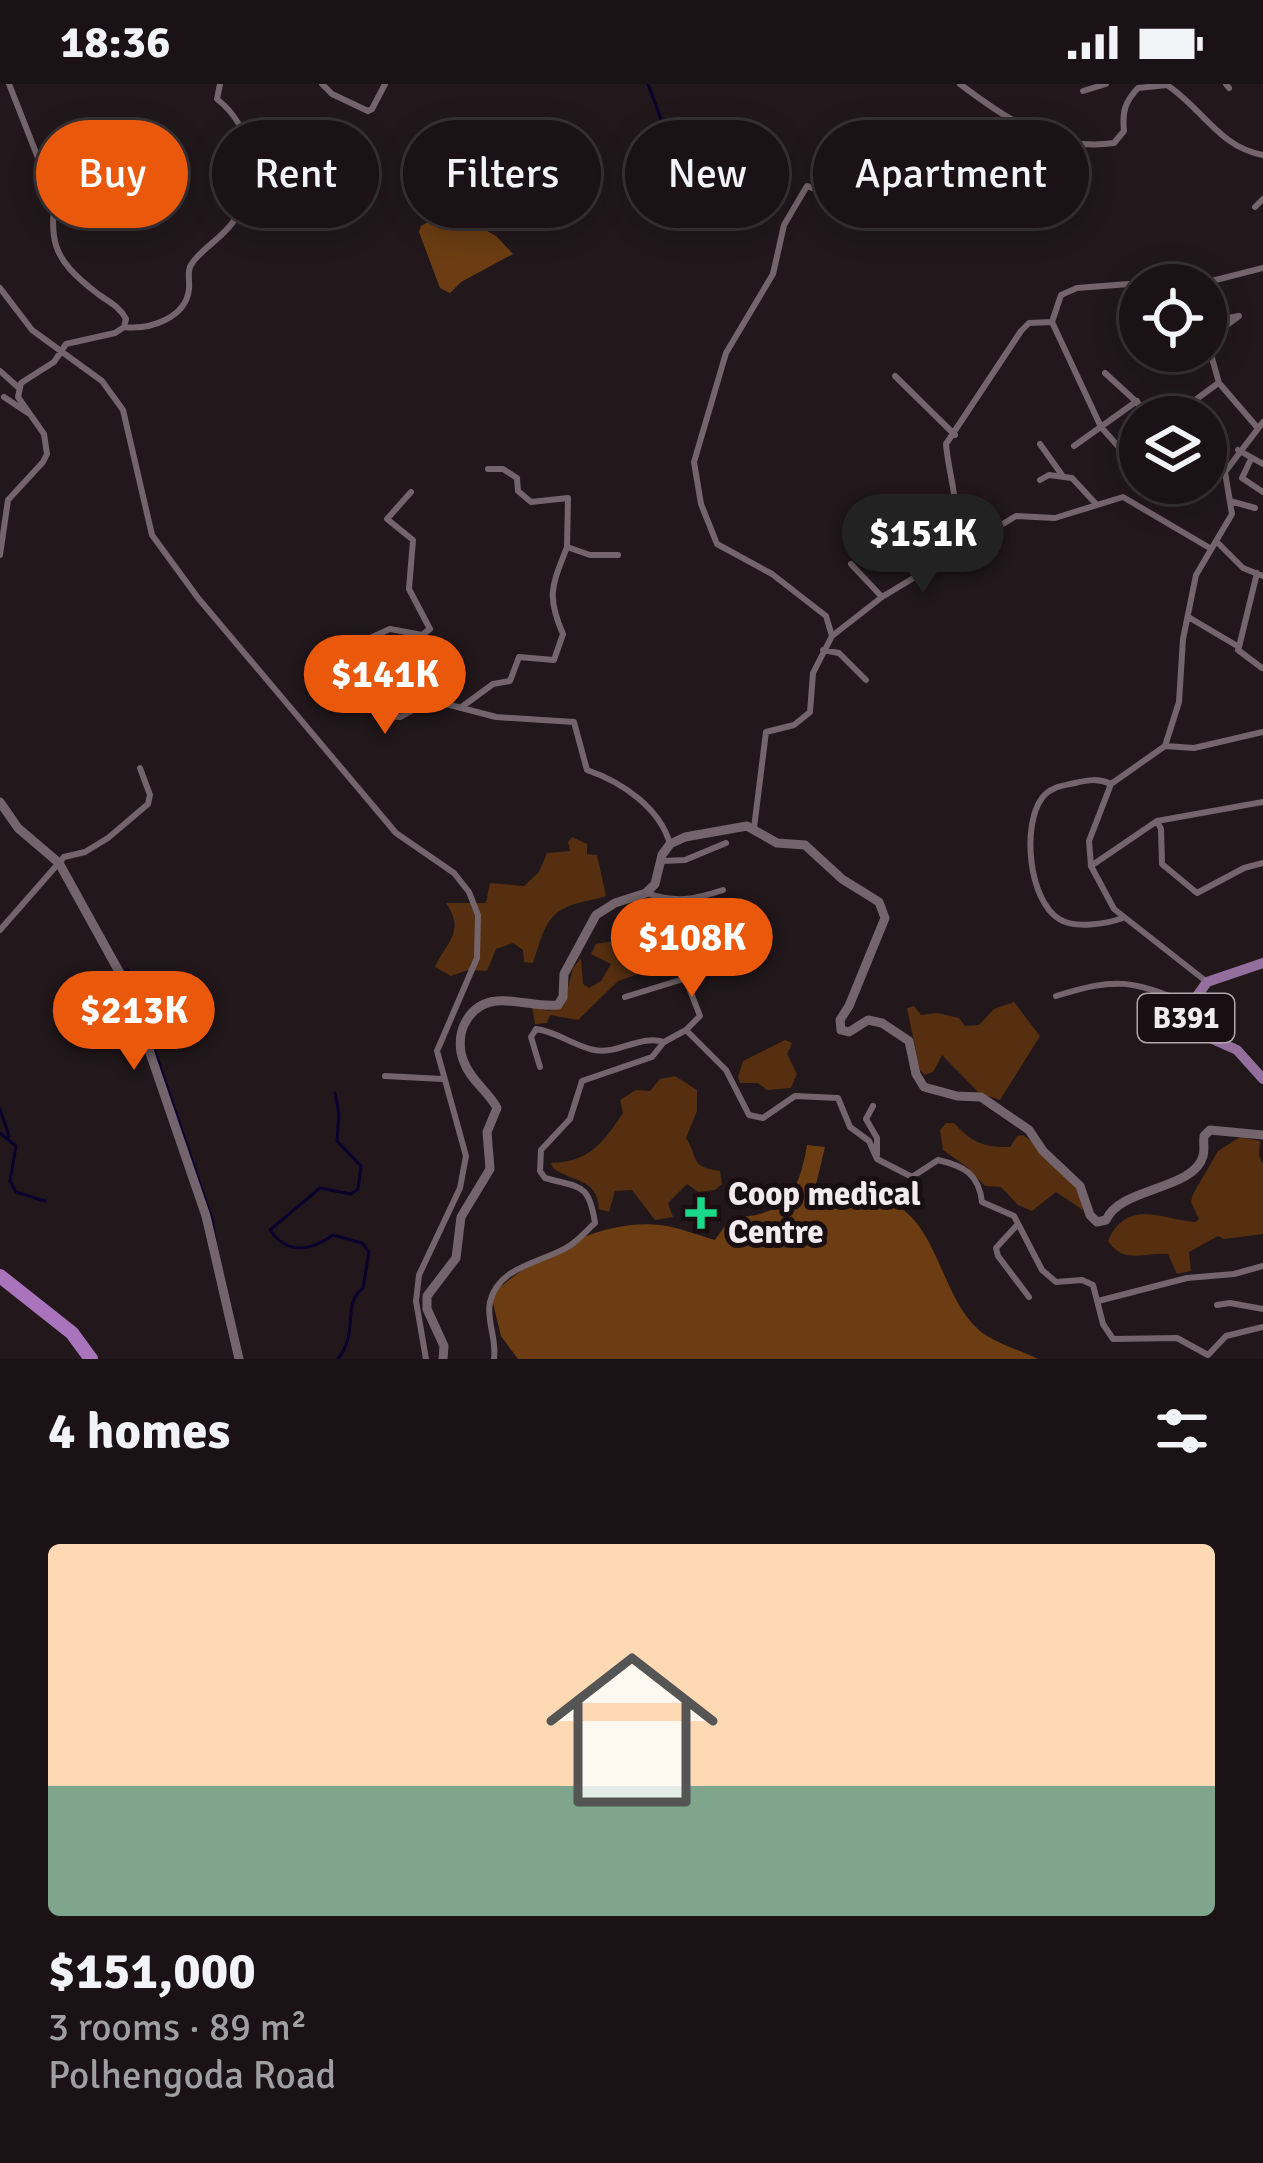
<!DOCTYPE html>
<html lang="en">
<head>
<meta charset="utf-8">
<style>
  body { margin:0; font-family:Signika,sans-serif; background:#272022; color:#f1f3f6; height:100vh; display:flex; flex-direction:column; font-size:45px; white-space:nowrap }
  * { box-sizing:border-box; margin:0 }
  p { font-size:39px; color:#9f9ea0 }
  .icon { flex:none; width:66px; height:66px; fill:none; stroke:currentColor; stroke-width:2; stroke-linecap:round; stroke-linejoin:round }
  .map { position:relative; height:1275px; overflow:hidden }
  .drawer { display:flex; flex-direction:column; background:#1a1215; flex:1 }
  .drawer>* { flex:none }
  .hud { position:absolute; left:36px; top:36px; width:1191px; height:108px; display:flex; gap:24px }
  .fabs { position:absolute; left:1119px; top:180px; display:grid; gap:24px }
  .fabs a { display:grid; place-items:center; width:108px; height:108px; border-radius:50%; background:#1a1215; box-shadow:0 6px 30px #0003,0 0 0 3px #383234; font-size:60px }
  .price { position:absolute; translate:-50% -102px; padding:0 27px; border-radius:42px; background:#ea580c; color:#fff; font-size:39px; line-height:78px; filter:drop-shadow(0 3px 6px #0008) }
  .price::after { content:''; position:absolute; left:50%; top:72px; width:36px; height:27px; margin-left:-18px; background:inherit; clip-path:polygon(0 0,100% 0,50% 100%) }
  .price.selected { background:#222; color:#fff }
  ul { padding:0; list-style:none }
  li { display:grid; align-content:center; gap:24px; height:636px; padding:0 48px }
  li span { display:grid; place-items:center; height:372px; border-radius:12px; color:#555 }
  li>.icon { margin-inline-start:auto }
  span .icon { width:216px; height:216px; fill:#fffc; stroke-width:1 }
  li b { font-size:51px }
  h2 { display:flex; justify-content:space-between; align-items:center; height:144px; padding:0 48px; font-size:51px }
  .chip { padding:0 42px; border-radius:54px; background:#1a1215; box-shadow:0 6px 30px #0003,0 0 0 3px #383234; font-size:42px; line-height:108px }
  .chip.selected { background:#ea580c; color:#fff }
  .status { display:flex; justify-content:space-between; align-items:center; height:84px; padding:0 60px; background:#1a1215; direction:ltr }
  .status svg { height:33px; fill:currentColor }
  .map>svg:first-child { display:block }
  .green { fill:#552f0f }
  .forest { fill:#6c3d13 }
  .lines { fill:none; stroke-linecap:round; stroke-linejoin:round }
  .stream { stroke:#0b012d; stroke-width:3 }
  .street { stroke:#73656b; stroke-width:6 }
  .secondary { stroke:#73656b; stroke-width:9 }
  .primary { stroke:#946e9c; stroke-width:10 }
  .highway { stroke:#aa74bc; stroke-width:14 }
  .poi-dot { fill:#1ad988; stroke:#190f13; stroke-width:4.5 }
  .labels { text-anchor:middle; dominant-baseline:central; stroke-width:10; stroke-linejoin:round; paint-order:stroke }
  .shield { fill:#190f13; stroke:#b1a8ac; stroke-width:3 }
  .shield-label { font-size:30px; font-weight:bold; fill:#f2eaed }
  .poi-label { font-size:33px; font-weight:bold; fill:#f2eaed; stroke:#190f13; text-anchor:start }
</style>
</head>
<body>
<div class="status"><b>18:36</b><svg viewBox="0 0 49 12"><path d="M0 12V9h3v3zM5 12V6h3v6zM10 12V3h3v9zM15 12V0h3v12zM26 1h20v11H26zM47 4h2v5h-2z"/></svg></div>
<div class="map">
<svg width="1263" height="1275" viewBox="0 0 1263 1275">
  <rect width="100%" height="100%" fill="#22181c"/>
  <path class="green" d="M 572,753 L 587,760 L 587,770 L 597,771 L 606,812 C 596,816 581,817 569,822 C 544,831 541,857 533,879 L 524,878 L 523,866 L 513,859 L 496,865 L 487,887 L 468,886 L 451,892 L 435,883 C 446,858 466,848 446,819 L 486,819 L 490,799 L 524,802 L 539,788 L 547,769 L 570,767 L 568,758 Z
    M 691,844 L 700,844 C 706,852 708,862 702,871 C 683,869 678,872 661,873 C 649,874 644,867 631,870 L 627,875 L 642,883 L 641,889 L 618,897 L 578,936 L 550,931 L 547,939 L 535,940 L 532,923 L 549,927 L 563,922 L 573,884 L 581,874 L 583,900 L 589,904 L 601,897 L 611,880 L 591,870 L 596,860 Z
    M 1014,918 L 1040,952 L 1000,1016 L 979,1009 L 942,971 L 933,988 L 925,991 L 920,986 L 907,924 L 914,922 L 921,931 L 937,929 L 959,934 L 965,942 L 979,941 L 994,925 Z
    M 785,956 L 792,959 L 787,970 L 797,990 L 791,1004 L 767,1006 L 758,999 L 740,999 L 738,993 L 743,977 Z
    M 675,992 L 697,1006 L 697,1027 L 686,1054 C 700,1076 688,1082 720,1087 L 722,1100 L 715,1106 L 698,1108 L 687,1100 L 668,1119 L 673,1133 L 655,1136 L 632,1106 L 615,1107 L 609,1128 L 599,1125 C 597,1093 573,1099 553,1084 L 551,1079 C 589,1078 603,1059 623,1029 L 620,1016 L 636,1006 L 650,1007 L 660,995 Z
    M 946,1039 L 954,1039 C 971,1058 985,1064 1010,1063 L 1017,1052 L 1023,1051 C 1044,1065 1082,1099 1083,1126 L 1056,1108 L 1032,1127 L 1018,1121 L 1001,1103 L 985,1102 L 967,1083 L 943,1066 L 940,1046 Z
    M 1240,1053 L 1260,1057 L 1259,1071 L 1263,1081 L 1263,1150 L 1224,1155 L 1218,1152 L 1189,1168 L 1191,1187 L 1177,1190 L 1168,1170 C 1145,1168 1124,1181 1108,1157 C 1127,1114 1161,1135 1195,1138 L 1199,1135 L 1191,1118 L 1193,1110 L 1218,1067 Z"/>
  <path class="forest" d="M 459,131 L 496,152 L 513,170 L 461,198 L 450,209 L 440,204 L 419,148 L 421,142 L 433,135 Z
    M 807,1061 L 825,1063 L 813,1113 C 838,1120 868,1107 887,1116 C 940,1139 939,1211 979,1246 C 994,1259 1020,1266 1038,1275 L 518,1275 L 501,1252 L 491,1211 C 533,1173 601,1134 660,1141 C 678,1143 697,1151 715,1156 L 731,1133 C 785,1133 799,1109 807,1061 Z"/>
  <g class="lines">
    <path class="stream" d="M 648,0 L 666,49 L 666,74
      M 127,885 L 212,1135 L 215,1156
      M 335,1009 L 339,1030 L 337,1057 L 361,1082 L 358,1105 L 351,1110 L 320,1104 L 270,1146 C 287,1171 311,1167 333,1151 L 362,1159 L 369,1168 L 363,1204 C 341,1221 360,1246 338,1275
      M 0,1025 L 9,1052
      M 0,1049 L 16,1062 L 10,1097 L 16,1108 L 45,1117"/>
    <path class="street" d="M 322,0 L 332,10 L 368,27 L 372,25 L 385,0
      M 960,0 C 1006,35 1054,68 1114,59 L 1124,47 C 1122,27 1125,18 1138,4 L 1167,1 C 1203,25 1219,63 1263,71
      M 1226,0 L 1229,4
      M 1083,7 L 1106,0
      M 1255,123 L 1263,115
      M 1196,201 L 1263,184
      M 0,204 L 32,246 L 102,297 L 123,326 L 152,451 L 198,514 L 396,749 L 454,789 L 469,808 L 478,831 L 477,874 L 437,967 L 466,1072 L 460,1104 L 419,1191 L 416,1217 L 426,1275
      M 1130,237 L 1140,241
      M 1052,238 L 1101,343 L 1133,379
      M 1206,238 L 1239,232 L 1216,249 L 1208,268
      M 124,243 C 150,246 186,234 189,205 C 190,195 186,186 193,178 C 204,163 222,154 233,138 C 262,99 254,44 217,15 L 220,0
      M 1181,267 L 1182,275
      M 1206,267 L 1212,274 L 1219,299 L 1256,342
      M 0,287 L 19,304
      M 1105,289 L 1153,333
      M 895,292 L 955,351
      M 4,313 L 28,329
      M 1172,333 L 1217,300
      M 1040,360 L 1062,391
      M 1074,362 L 1137,317
      M 1238,366 L 1263,380
      M 1206,369 L 1227,384
      M 1251,375 L 1242,394 L 1263,408
      M 488,385 L 503,385 L 517,394 L 518,407 L 531,418 L 568,414 L 567,463
      M 1040,396 L 1049,391 L 1072,394 L 1096,420
      M 411,408 L 387,435 L 413,456 L 409,505 L 430,545 L 422,551 L 390,545 L 370,554 C 360,576 368,614 385,632 L 400,633 L 431,616 L 496,633 L 574,638 L 587,686 C 622,698 660,724 670,760
      M 1230,417 L 1255,424
      M 1216,457 L 1243,484 L 1263,492
      M 0,471 L 8,416 L 43,378 L 47,370 L 44,350 L 18,313 L 21,299 L 54,278 L 66,260 L 115,249 L 124,243 L 126,235 C 119,222 109,218 98,210 C 49,172 50,158 56,100 L 40,79 L 9,0
      M 946,472 C 967,435 949,398 946,360 L 1021,247 L 1029,239 L 1052,238 L 1061,211 L 1077,204 L 1129,200 L 1140,212
      M 851,480 L 882,513
      M 1190,534 L 1239,563 L 1257,489
      M 832,552 L 826,532 L 772,490 L 717,460 L 701,420 L 694,378 L 726,269 L 773,190 L 784,141 L 807,102 L 859,122 L 890,114 L 980,76 L 1001,58 L 1029,47
      M 823,566 L 839,569 L 866,596
      M 1238,566 L 1262,584
      M 463,622 L 493,600 L 510,597 L 519,573 L 554,576 L 563,550 C 546,511 552,502 567,463 L 590,471 L 618,471
      M 1165,662 L 1194,664 L 1263,648
      M 1111,700 C 1098,694 1088,696 1075,699 C 1062,702 1050,703 1042,714 C 1022,741 1028,815 1059,835 C 1075,845 1106,840 1123,834
      M 1157,737 L 1161,745 L 1162,780 L 1197,809 L 1244,784 L 1263,779
      M 754,744 L 766,648 L 794,641 L 810,628 L 813,589 L 832,552 L 882,513 L 1016,432 L 1055,434 L 1123,413 L 1208,463
      M 662,777 L 685,776 L 726,759
      M 1091,782 L 1157,737 L 1263,718
      M 646,809 C 676,819 693,816 723,806
      M 0,846 L 64,773 L 85,768 L 108,754 L 148,720 L 150,711 L 140,684
      M 1207,898 L 1114,825 L 1091,782 L 1089,757 L 1111,700 L 1165,662 L 1179,618 L 1183,555 L 1196,491 L 1232,430 L 1225,388 L 1263,338
      M 1056,912 C 1118,893 1130,896 1189,920
      M 625,913 L 745,876
      M 686,946 L 700,932 L 686,896
      M 540,983 L 531,953 L 536,945 C 558,948 574,962 594,966 C 618,971 641,950 664,958
      M 385,992 L 443,995
      M 873,1022 L 866,1035 L 877,1054 L 877,1071
      M 1018,1140 L 996,1164 L 998,1172 L 1029,1213
      M 1098,1217 L 1187,1194 L 1234,1190 L 1263,1182
      M 1217,1221 L 1230,1219 L 1263,1225
      M 494,1275 C 497,1255 486,1236 490,1218 C 498,1183 539,1179 566,1164 C 577,1158 586,1147 595,1139 C 589,1099 581,1104 545,1094 L 540,1087 L 541,1066 L 570,1035 L 582,997 L 652,973 L 664,958 L 686,946 L 726,986 L 749,1031 L 763,1034 L 795,1012 L 838,1014 L 850,1043 L 869,1057 L 877,1075 L 912,1093 L 938,1076 C 964,1082 979,1090 982,1118 L 1014,1132 L 1042,1186 L 1056,1198 L 1082,1196 L 1093,1201 L 1103,1240 L 1113,1255 L 1177,1254 L 1208,1271 L 1226,1252 L 1263,1243"/>
    <path class="secondary" d="M 0,718 L 18,744 L 59,779 L 127,902 L 206,1132 L 239,1275
      M 443,1275 L 444,1262 L 427,1225 L 427,1212 L 456,1174 L 461,1133 L 490,1085 L 487,1048 L 497,1024 C 489,1008 470,996 464,978 C 459,967 459,952 464,941 C 484,899 526,925 558,921 L 563,913 L 564,890 L 596,831 L 615,819 L 646,809 L 655,800 L 662,771 L 670,760 L 685,753 L 747,742 L 777,759 L 805,761 L 842,795 L 879,818 L 885,834 L 849,922 L 840,936 L 841,946 L 849,948 L 868,936 L 882,939 L 909,957 L 916,990 L 924,1003 L 957,1012 L 981,1013 L 1029,1046 L 1043,1067 L 1080,1102 L 1090,1131 L 1097,1138 L 1106,1136 C 1120,1103 1194,1106 1203,1072 C 1205,1066 1203,1059 1204,1052 L 1210,1046 L 1263,1051"/>
    <path class="primary" d="M 1263,879 L 1207,898 L 1185,929 L 1190,945 L 1237,966 L 1263,995"/>
    <path class="highway" d="M 0,1192 L 72,1249 L 91,1275"/>
  </g>
  <path class="poi-dot" d="M695 1111h12v12h12v12h-12v12h-12v-12h-12v-12h12z"/>
  <g class="labels">
    <rect class="shield" x="1138" y="910" width="96" height="48" rx="9"/>
    <g class="shield-label">
      <text x="1186" y="934">B391</text>
    </g>
    <g class="poi-label">
      <text x="728" y="1110">Coop medical<tspan x="728" dy="38">Centre</tspan></text>
    </g>
  </g>
</svg>
<div class="fabs">
<a><svg class="icon" aria-label="locate" viewBox="0 0 24 24"><circle cx="12" cy="12" r="6"/><path d="M12 2v4M12 18v4M2 12h4M18 12h4"/></svg></a>
<a><svg class="icon" aria-label="layers" viewBox="0 0 24 24"><path d="M12 4l9 5-9 5-9-5zM3 14l9 5 9-5"/></svg></a>
</div>
<b class="price selected" style="left:923px;top:512px">$151K</b>
<b class="price" style="left:385px;top:653px">$141K</b>
<b class="price" style="left:692px;top:916px">$108K</b>
<b class="price" style="left:134px;top:989px">$213K</b>
<div class="hud">
<a class="chip selected">Buy</a>
<a class="chip">Rent</a>
<a class="chip">Filters</a>
<a class="chip">New</a>
<a class="chip">Apartment</a>
</div>
</div>
<section class="drawer">
<h2>4 homes<svg class="icon" aria-label="filters" viewBox="0 0 24 24"><path d="M4 7h16M4 17h16"/><circle cx="9" cy="7" r="2"/><circle cx="15" cy="17" r="2"/></svg></h2>
<ul>
<li><span style="background:linear-gradient(#ffd9b3 65%,#7fa58c 0)"><svg class="icon" aria-label="home" viewBox="0 0 24 24"><path d="M3 11l9-7 9 7M6 9v11h12V9"/></svg></span><div><b>$151,000</b><p>3 rooms · 89 m²</p><p>Polhengoda Road</p></div></li>
</ul>
</section>
</body>
</html>
